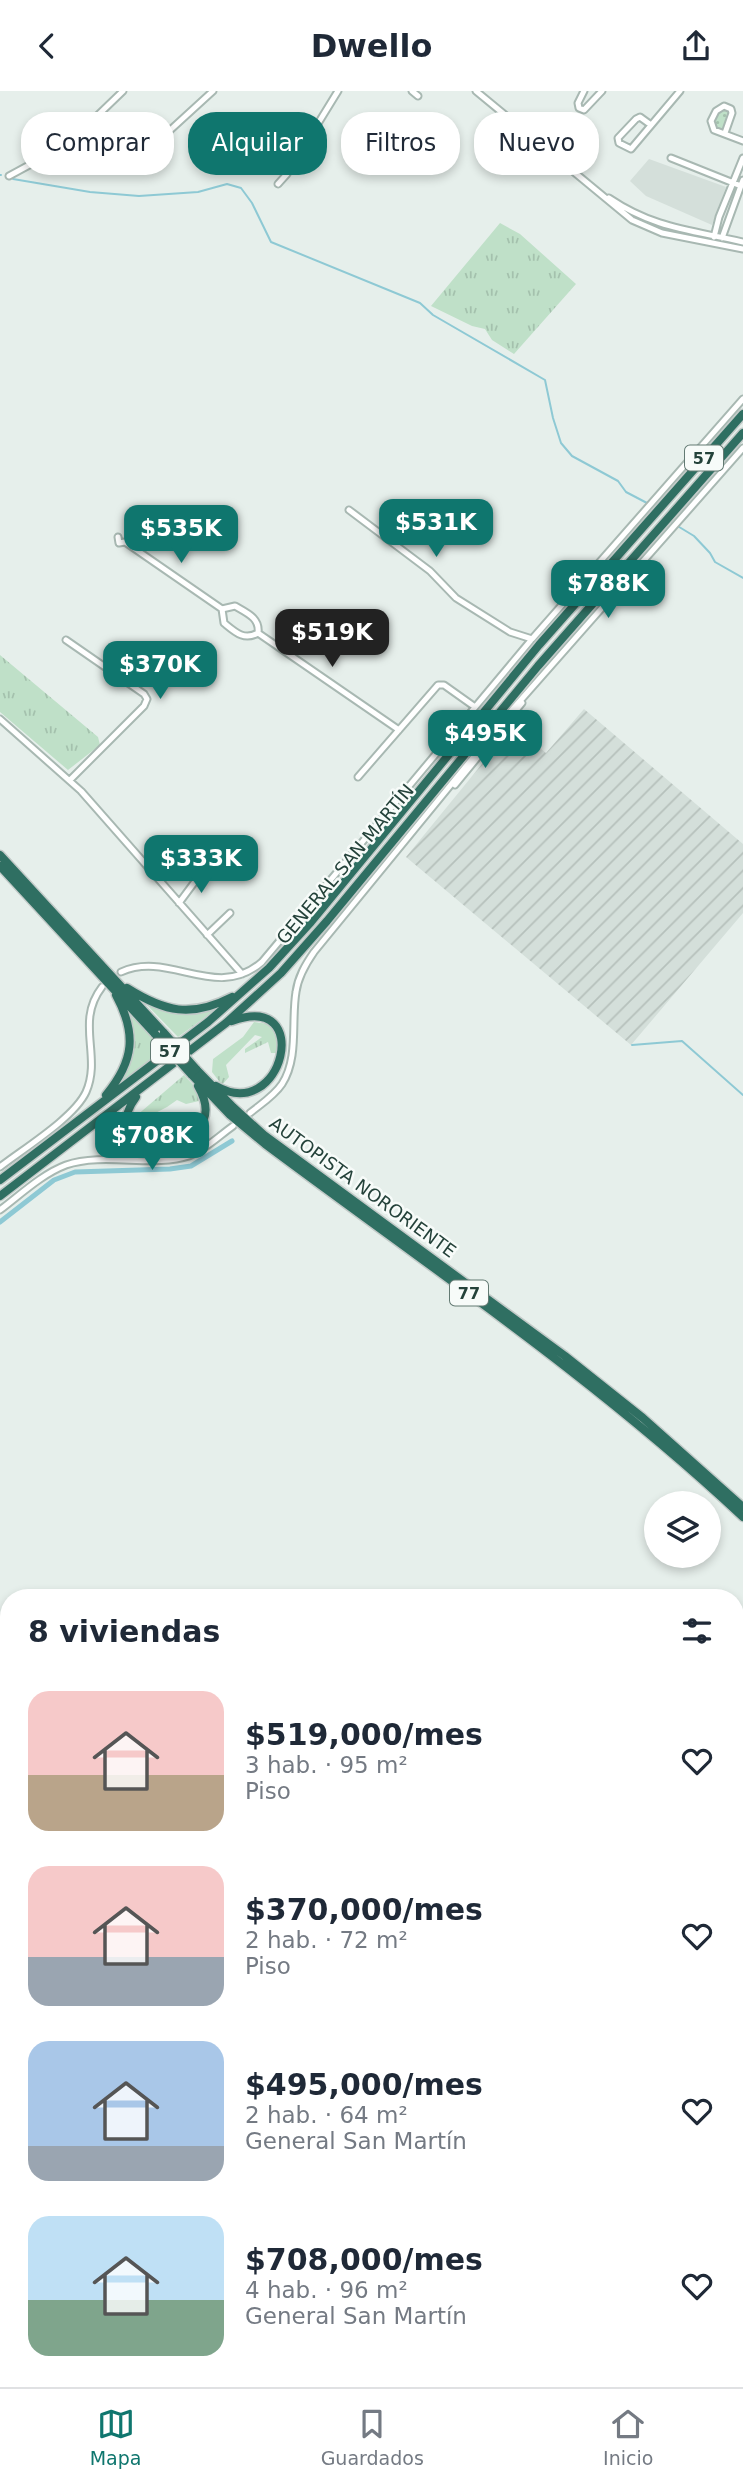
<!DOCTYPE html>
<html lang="es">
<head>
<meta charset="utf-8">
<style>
  body { margin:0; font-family:"DejaVu Sans",sans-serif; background:#f6f6f7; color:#1f2937; height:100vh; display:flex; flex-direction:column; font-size:26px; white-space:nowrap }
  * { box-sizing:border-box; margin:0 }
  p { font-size:23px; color:#747a83 }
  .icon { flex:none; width:38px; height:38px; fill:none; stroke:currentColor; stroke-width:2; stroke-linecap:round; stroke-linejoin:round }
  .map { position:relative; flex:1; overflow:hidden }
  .side { position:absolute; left:0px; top:1498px; width:744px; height:798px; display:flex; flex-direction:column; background:#fff; border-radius:28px 28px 0 0; box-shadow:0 4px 10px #0003 }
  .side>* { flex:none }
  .guide { position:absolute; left:21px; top:21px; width:702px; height:63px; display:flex; gap:14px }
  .buttons { position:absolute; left:644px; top:1400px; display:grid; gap:14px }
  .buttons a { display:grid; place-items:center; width:77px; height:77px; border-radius:50%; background:#fff; box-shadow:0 4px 10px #0003; font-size:35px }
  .price { position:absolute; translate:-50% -60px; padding:0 16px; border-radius:14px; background:#0f766e; color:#fff; font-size:23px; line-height:46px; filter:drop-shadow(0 2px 4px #0008) }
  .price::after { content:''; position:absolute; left:50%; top:42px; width:21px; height:16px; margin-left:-10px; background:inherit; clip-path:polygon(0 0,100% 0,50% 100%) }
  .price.active { background:#222; color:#fff }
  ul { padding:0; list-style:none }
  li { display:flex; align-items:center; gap:21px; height:175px; padding:0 28px }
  li span { display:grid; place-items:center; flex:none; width:196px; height:140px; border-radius:21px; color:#555 }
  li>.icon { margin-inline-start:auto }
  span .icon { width:84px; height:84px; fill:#fffc; stroke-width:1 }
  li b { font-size:30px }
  h2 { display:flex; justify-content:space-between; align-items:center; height:84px; padding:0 28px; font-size:30px }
  .tag { padding:0 24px; border-radius:28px; background:#fff; box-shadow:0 4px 10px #0003; font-size:24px; line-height:63px }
  .tag.active { background:#0f766e; color:#fff }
  header { display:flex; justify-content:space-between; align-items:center; height:91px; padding:0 28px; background:#fff; font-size:32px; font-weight:800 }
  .menu { display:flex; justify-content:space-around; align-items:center; height:98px; border-top:2px solid #e0e1e3; background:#fff; font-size:19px; color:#747a83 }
  .menu a { display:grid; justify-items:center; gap:4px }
  .menu .active { color:#0f766e }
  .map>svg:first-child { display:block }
  .built { fill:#d4dfda }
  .industrial { fill:url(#industrial-furrows) }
  .grass { fill:url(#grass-tufts) }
  .park { fill:url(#park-dots) }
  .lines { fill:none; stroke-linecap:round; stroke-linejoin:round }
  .stream { stroke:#8ec9d4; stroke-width:2 }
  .canal { stroke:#8ec9d4; stroke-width:5 }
  .minor-casing { stroke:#a8b8b2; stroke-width:9 }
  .highway-casing { stroke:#c2cac8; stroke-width:11 }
  .minor { stroke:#fff; stroke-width:5 }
  .highway { stroke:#2f6f62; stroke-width:8 }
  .highway-bridge-casing { stroke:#c2cac8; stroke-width:11; stroke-linecap:butt }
  .highway-bridge { stroke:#2f6f62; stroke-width:8 }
  .labels { text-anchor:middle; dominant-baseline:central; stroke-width:5; stroke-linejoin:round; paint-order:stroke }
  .shield { fill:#f7fbf9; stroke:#637a73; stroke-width:2 }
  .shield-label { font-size:16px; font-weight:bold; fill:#24423a }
  .street-label { font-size:18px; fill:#24423a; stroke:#f7fbf9 }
</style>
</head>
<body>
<header><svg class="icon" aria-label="back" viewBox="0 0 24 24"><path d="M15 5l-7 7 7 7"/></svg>Dwello<svg class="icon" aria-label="share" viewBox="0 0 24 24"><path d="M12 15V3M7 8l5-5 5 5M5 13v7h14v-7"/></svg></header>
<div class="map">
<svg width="743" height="2296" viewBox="0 0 743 2296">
  <defs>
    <pattern id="industrial-furrows" width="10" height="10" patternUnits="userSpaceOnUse" patternTransform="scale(1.75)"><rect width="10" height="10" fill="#d4dfda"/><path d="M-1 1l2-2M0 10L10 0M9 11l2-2" fill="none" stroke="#b6c1bc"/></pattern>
    <pattern id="grass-tufts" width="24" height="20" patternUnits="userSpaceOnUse" patternTransform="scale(1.75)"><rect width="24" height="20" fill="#bfe0c8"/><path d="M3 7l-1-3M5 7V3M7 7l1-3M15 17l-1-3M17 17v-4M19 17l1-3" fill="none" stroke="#a4c1ad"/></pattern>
    <pattern id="park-dots" width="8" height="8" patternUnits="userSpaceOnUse" patternTransform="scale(1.75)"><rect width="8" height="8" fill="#bfe0c8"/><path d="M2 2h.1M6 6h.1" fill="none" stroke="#a4c1ad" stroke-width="1.8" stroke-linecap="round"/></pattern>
  </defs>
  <rect width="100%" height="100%" fill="#e6efeb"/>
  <path class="built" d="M 649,68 L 726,96 L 712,134 L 646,105 L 630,90 Z"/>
  <path class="industrial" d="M 584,618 L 743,753 L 743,822 L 631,954 L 406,766 L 513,635 L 546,662 Z"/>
  <path class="grass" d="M 500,132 L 520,143 L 576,193 L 514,263 L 492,249 L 485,238 L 472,235 L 431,215 Z
    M 0,564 L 98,646 L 100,654 L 68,679 L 0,621 Z
    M 147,914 L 182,922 L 198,921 L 222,914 L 178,946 Z
    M 128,917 L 162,959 L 113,998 L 130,971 L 125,921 Z
    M 254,931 L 268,933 C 277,943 279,948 277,962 L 271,962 L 268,951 L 245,962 L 245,958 L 262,946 L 255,944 L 226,974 L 229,986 L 222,994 L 212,981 L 213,968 L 243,946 Z
    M 184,984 L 196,997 L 199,1010 L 186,1013 L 177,1009 L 167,1016 L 142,1029 L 140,1034 L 143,1044 L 159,1053 L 151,1056 C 137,1052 128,1046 129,1031 Z"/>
  <path class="park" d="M 726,17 L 730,22 L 724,38 L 716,36 L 713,30 L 716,22 Z"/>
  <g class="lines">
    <path class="stream" d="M 0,84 L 1,84
      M 13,88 L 90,101 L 139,105 L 198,101 L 227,93 L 241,97 L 252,112 L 271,151 L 420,212 L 433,224 L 545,289 L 553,327 L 561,352 L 572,365 L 618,390 L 626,401 L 647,412
      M 671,431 L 694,445 L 710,462 L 715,471 L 743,487
      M 632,954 L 682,950 L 743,1004"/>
    <path class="canal" d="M 0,1131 L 54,1089 L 75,1081 L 170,1078 L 191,1075 L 232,1050"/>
    <g class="minor-casing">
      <path id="minor" d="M 412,0 L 418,5
        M 476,0 L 632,129 L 662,142 L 743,158
        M 584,0 L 578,12 L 579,17 L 584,19 L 602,0
        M 651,34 L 640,26 L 636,28 L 618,47 L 619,52 L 631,58 L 680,0
        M 725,42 L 732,22 L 731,18 L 724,15 L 716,20 L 711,30 L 714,39 L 743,50
        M 123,59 L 167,42 L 213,0
        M 671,67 L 741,95
        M 9,85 L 68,53 L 123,0
        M 278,93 L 287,83 L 338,0
        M 609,107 C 655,138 692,139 743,151
        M 714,146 L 719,126 L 743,67
        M 722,147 L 743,89
        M 349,419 L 430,480 L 456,507 L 510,541 L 532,548
        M 118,446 L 119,452 L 125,451 L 222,518
        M 222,518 L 224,532 C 235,541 244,550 258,542
        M 222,518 L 235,515 C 247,522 260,527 258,542
        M 258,542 L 399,639
        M 66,549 L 144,603 L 147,608 L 144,615 L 70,689
        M 0,628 L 81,700 L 242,883
        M 358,686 L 438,594 L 444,594 L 475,616
        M 455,694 L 522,612
        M 179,812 L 202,781
        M 207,844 L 230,822
        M 121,881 C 170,859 216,911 262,871 L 532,548 L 743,308
        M 250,1022 C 261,1013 274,1005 282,993 C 299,967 291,930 296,901 C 298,886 305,874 314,861 L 512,619 L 743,357
        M 0,1076 C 23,1058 74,1027 86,1001 C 102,965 75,931 102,896
        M 0,1119 C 20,1104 42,1083 66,1074 C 104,1061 154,1077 189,1065 C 205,1059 219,1045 233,1035
        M 735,1756 L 743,1762
        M 735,1869 L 743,1861
        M 0,1885 L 9,1893
        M 0,1890 L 9,1898
        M 735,1899 L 743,1907
        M 735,1910 L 743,1918
        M 0,2026 L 9,2020
        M 0,2029 L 5,2034 L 9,2032
        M 735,2096 L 743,2107
        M 735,2103 L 743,2114
        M 0,2113 L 9,2117
        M 0,2123 L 9,2126
        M 735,2169 L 743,2155
        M 0,2230 L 9,2247
        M 30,2287 L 34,2296
        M 152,2287 L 157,2296
        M 160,2287 L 165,2296
        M 280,2287 L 287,2296
        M 399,2287 L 402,2296
        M 424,2287 L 446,2296
        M 448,2287 L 470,2296
        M 535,2296 L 540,2287
        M 540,2296 L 545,2287
        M 663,2296 L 668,2287"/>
    </g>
    <g class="highway-casing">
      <path id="highway" d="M 0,764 L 164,942
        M 0,775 L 155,943
        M 127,897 C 165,921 191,927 232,906
        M 196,978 L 233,1016 L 264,1044 L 565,1265 L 643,1327 L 743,1416
        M 191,983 L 230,1024 L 265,1053 C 427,1174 595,1287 743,1426
        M 216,995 C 283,1034 315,899 232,930
        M 106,1004 C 134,970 137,943 116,904
        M 136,1006 C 121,1026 118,1057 151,1060 C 161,1061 169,1057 177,1052 C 204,1038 214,1023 198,995
        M 0,1089 L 208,931 L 269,877 L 311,831 L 539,554 L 743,323
        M 0,1105 L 226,932 L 281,882 L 327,830 L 538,575 L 743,342"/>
    </g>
    <use href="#minor" class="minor"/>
    <use href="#highway" class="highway"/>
    <g class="highway-bridge-casing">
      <path id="highway-bridge" d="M 164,942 L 196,978
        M 155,943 L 191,983"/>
    </g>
    <use href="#highway-bridge" class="highway-bridge"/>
  </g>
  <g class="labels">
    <g class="shield">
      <rect x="685" y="354.5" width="38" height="25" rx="5"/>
      <rect x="151" y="947.5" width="38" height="25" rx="5"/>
      <rect x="450" y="1189.5" width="38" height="25" rx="5"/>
    </g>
    <g class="shield-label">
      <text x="704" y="367">57</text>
      <text x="170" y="960">57</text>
      <text x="469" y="1202">77</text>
    </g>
    <g class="street-label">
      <text transform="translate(345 773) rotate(-50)">GENERAL SAN MARTÍN</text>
      <text transform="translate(363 1096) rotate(36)">AUTOPISTA NORORIENTE</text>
    </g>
  </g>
</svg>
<div class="buttons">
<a><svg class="icon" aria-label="layers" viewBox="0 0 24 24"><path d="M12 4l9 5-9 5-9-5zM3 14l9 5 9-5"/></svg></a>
</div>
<b class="price" style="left:436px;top:468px">$531K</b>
<b class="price" style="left:181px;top:474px">$535K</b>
<b class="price" style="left:608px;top:529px">$788K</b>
<b class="price active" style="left:332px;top:578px">$519K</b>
<b class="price" style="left:160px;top:610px">$370K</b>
<b class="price" style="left:485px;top:679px">$495K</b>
<b class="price" style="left:201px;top:804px">$333K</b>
<b class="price" style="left:152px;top:1081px">$708K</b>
<div class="guide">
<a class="tag">Comprar</a>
<a class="tag active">Alquilar</a>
<a class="tag">Filtros</a>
<a class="tag">Nuevo</a>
</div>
<section class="side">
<h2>8 viviendas<svg class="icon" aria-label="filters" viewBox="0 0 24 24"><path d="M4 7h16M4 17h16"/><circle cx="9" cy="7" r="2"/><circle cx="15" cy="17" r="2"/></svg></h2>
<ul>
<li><span style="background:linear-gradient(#f6c9c9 60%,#b9a48a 0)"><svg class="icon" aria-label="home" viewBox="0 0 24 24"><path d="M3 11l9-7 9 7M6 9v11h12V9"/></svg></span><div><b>$519,000/mes</b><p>3 hab. · 95 m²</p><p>Piso</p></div><svg class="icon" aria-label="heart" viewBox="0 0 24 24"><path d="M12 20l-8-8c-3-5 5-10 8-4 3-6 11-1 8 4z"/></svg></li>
<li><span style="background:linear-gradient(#f6c9c9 65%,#9aa5b1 0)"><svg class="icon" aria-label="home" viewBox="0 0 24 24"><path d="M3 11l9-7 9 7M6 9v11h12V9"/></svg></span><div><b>$370,000/mes</b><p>2 hab. · 72 m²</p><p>Piso</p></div><svg class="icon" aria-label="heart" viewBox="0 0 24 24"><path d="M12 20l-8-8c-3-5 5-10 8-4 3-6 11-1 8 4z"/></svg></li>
<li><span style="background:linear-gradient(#a9c7e8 75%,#9aa5b1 0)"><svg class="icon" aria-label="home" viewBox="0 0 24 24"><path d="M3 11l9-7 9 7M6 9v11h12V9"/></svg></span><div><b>$495,000/mes</b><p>2 hab. · 64 m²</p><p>General San Martín</p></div><svg class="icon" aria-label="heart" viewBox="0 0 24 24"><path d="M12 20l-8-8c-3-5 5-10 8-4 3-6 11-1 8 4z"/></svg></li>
<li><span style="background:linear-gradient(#bfe0f5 60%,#7fa58c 0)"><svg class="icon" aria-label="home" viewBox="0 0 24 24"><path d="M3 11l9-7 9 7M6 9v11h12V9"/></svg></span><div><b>$708,000/mes</b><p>4 hab. · 96 m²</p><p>General San Martín</p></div><svg class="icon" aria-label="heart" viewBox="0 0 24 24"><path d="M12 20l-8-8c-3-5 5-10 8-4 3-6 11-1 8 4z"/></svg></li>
</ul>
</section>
</div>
<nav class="menu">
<a class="active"><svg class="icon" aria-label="map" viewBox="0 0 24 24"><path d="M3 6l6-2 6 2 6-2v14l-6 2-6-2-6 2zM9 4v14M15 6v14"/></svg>Mapa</a>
<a><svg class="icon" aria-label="saved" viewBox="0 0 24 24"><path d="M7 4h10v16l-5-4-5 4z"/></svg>Guardados</a>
<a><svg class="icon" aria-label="home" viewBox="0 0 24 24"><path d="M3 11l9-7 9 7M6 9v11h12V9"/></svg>Inicio</a>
</nav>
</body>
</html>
